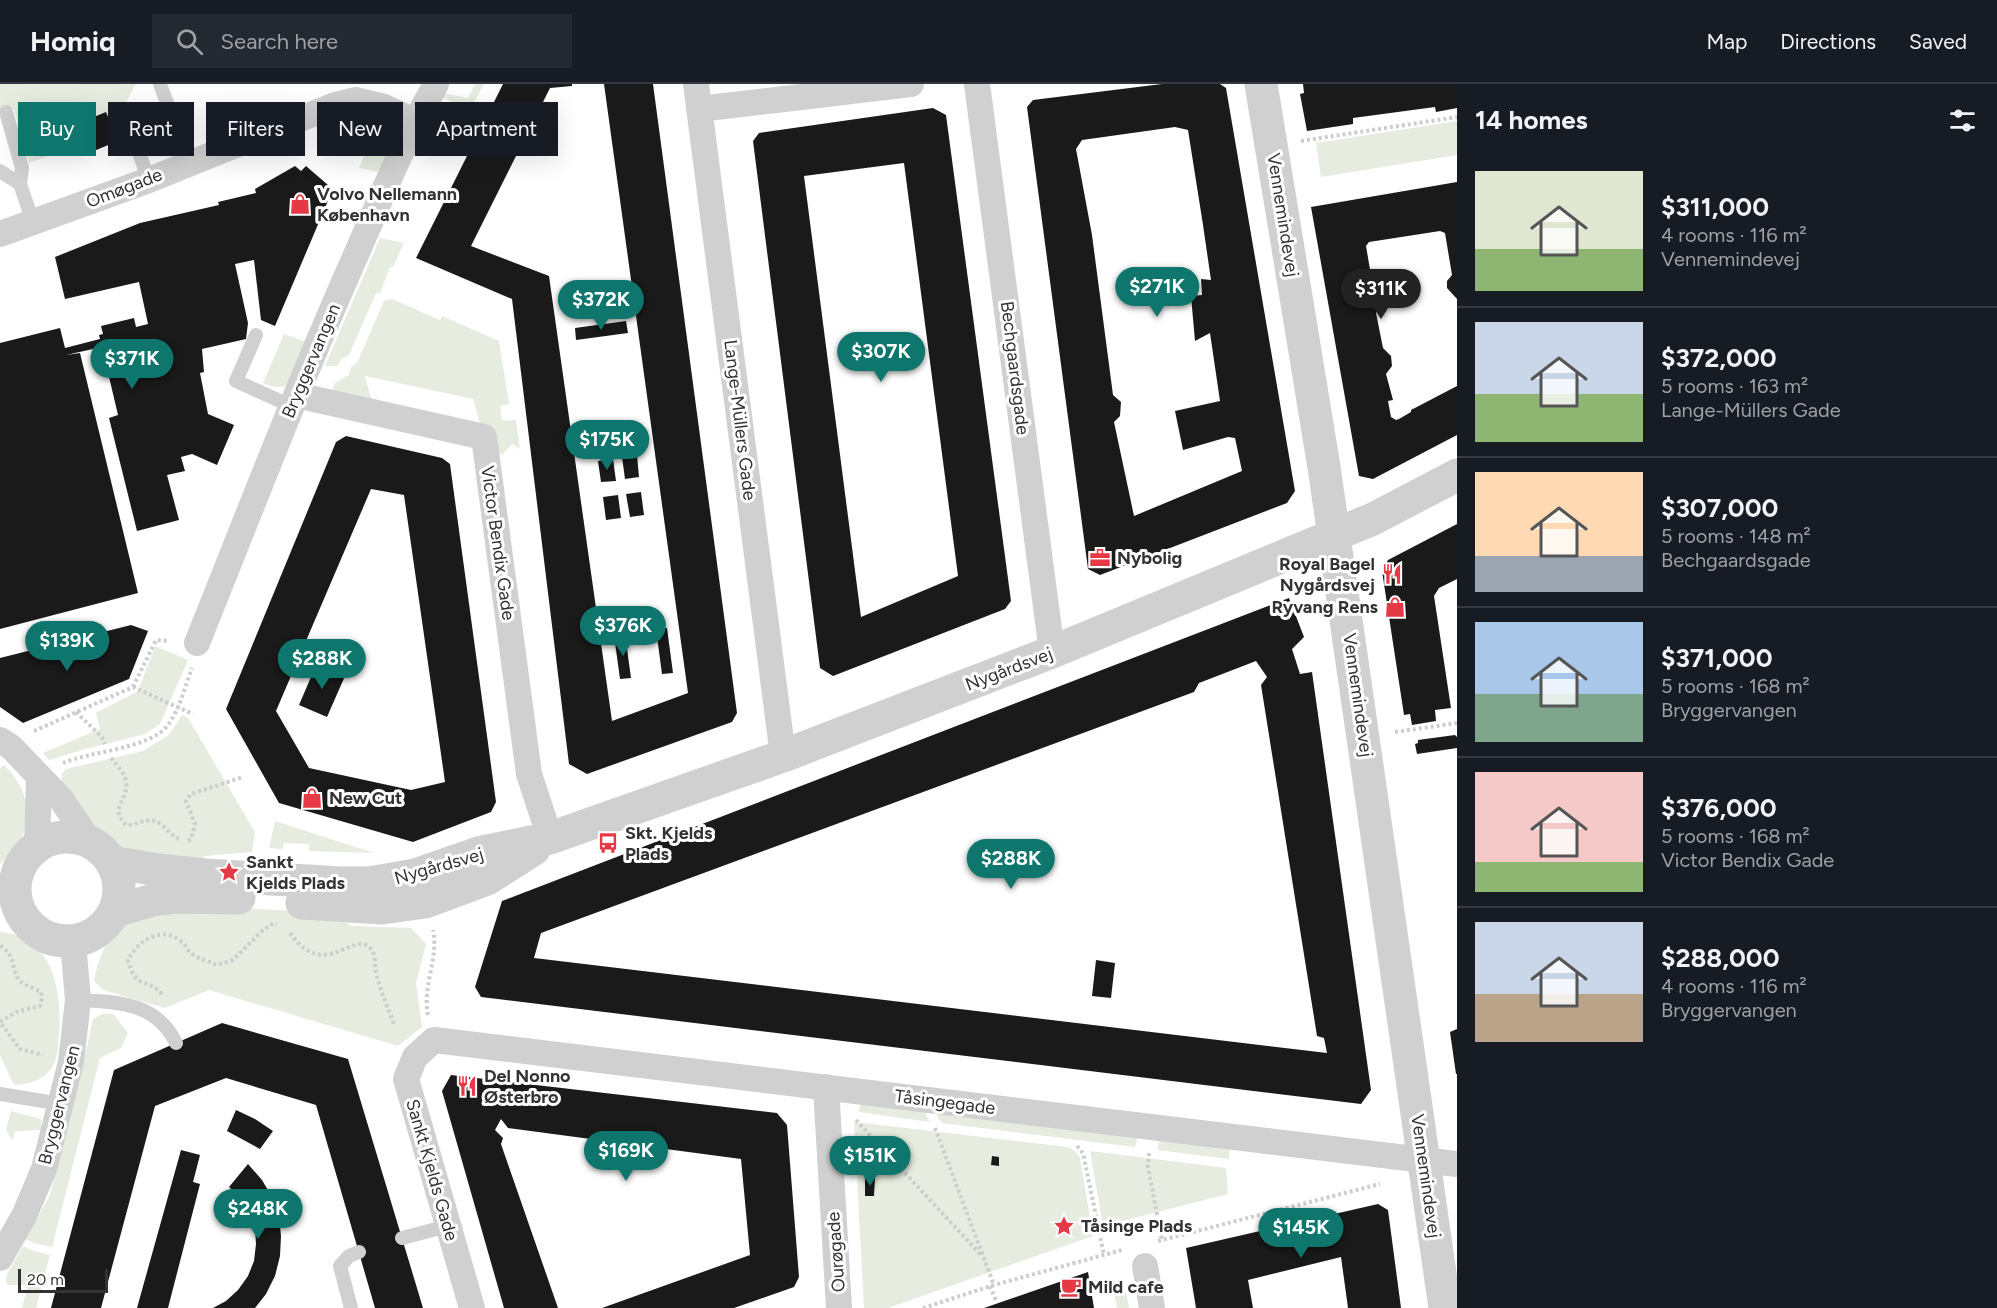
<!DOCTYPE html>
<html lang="en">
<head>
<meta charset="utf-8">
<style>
  body { margin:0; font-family:Figtree,sans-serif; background:#242831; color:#f1f3f6; height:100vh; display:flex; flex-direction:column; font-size:22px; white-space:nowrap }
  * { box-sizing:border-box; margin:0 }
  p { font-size:20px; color:#9ea1a6 }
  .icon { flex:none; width:33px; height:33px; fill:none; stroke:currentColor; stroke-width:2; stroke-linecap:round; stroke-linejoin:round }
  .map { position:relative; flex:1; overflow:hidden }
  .panel { display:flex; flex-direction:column; background:#171b24; width:540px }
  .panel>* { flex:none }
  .hud { position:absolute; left:18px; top:18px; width:570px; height:54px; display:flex; gap:12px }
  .scale { position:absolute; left:18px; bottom:15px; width:90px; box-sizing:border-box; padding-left:6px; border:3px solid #333; border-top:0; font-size:16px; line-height:21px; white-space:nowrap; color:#333; -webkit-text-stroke:4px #fff; paint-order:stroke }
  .price { position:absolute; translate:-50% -51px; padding:0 14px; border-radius:21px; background:#0f766e; color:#fff; font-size:20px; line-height:39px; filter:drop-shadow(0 2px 3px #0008) }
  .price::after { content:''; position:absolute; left:50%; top:36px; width:18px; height:14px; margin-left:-9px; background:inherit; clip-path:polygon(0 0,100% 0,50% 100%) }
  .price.active { background:#222; color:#fff }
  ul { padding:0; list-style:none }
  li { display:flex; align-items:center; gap:18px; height:150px; padding:0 18px }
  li+li { border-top:2px solid #363941 }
  li span { display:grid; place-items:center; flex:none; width:168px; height:120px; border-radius:0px; color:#555 }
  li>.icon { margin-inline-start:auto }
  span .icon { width:72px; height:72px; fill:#fffc; stroke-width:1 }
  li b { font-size:26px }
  h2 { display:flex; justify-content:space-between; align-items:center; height:72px; padding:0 18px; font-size:26px }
  .chip { padding:0 21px; border-radius:0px; background:#171b24; box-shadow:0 6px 24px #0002; font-size:21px; line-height:54px }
  .chip.active { background:#0f766e; color:#fff }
  header { display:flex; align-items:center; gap:36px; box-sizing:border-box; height:84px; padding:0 30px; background:#171b24; border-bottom:2px solid #363941 }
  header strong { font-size:28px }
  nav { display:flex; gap:33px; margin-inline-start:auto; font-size:21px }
  .search { width:420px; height:54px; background:#242831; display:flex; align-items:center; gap:15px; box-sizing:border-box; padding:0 21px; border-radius:0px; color:#9ea1a6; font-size:22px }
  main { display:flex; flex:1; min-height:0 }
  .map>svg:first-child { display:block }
  .green { fill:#e6ecdf }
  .building { fill:#1a1a1a; fill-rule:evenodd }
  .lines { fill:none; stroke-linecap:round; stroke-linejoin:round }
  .path { stroke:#cdcdcd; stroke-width:4; stroke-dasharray:3 3; stroke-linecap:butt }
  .service { stroke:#d0d0d0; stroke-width:14 }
  .minor { stroke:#d0d0d0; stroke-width:26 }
  .tertiary { stroke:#d0d0d0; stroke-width:33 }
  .labels { text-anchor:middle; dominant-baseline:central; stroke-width:6; stroke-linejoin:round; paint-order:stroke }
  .street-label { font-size:18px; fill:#333; stroke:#fff }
  .poi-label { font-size:18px; font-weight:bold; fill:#333; stroke:#fff; text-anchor:start }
</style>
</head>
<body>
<header>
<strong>Homiq</strong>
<div class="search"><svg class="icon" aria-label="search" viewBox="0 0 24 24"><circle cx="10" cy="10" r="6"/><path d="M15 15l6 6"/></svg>Search here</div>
<nav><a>Map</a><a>Directions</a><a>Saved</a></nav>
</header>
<main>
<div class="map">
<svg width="1457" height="1224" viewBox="0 0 1457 1224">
  <rect width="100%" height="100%" fill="#fff"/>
  <path class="green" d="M 0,0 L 136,0 L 120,29 L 109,33 L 106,28 L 85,59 L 29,79 L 14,25 L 0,30 Z
    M 475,0 L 484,0 L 470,26 L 441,13 L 443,9 L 468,14 Z
    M 1457,37 L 1457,71 L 1321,93 L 1316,59 Z
    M 379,38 C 394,57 390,65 384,86 L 378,88 L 359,84 Z
    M 380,154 L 404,159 L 393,183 L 390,183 L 380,209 L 376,209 L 349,271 L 341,275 L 338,282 L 325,282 Z
    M 392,215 L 440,236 L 442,232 L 499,257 L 509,320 L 500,322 L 502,337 L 516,336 L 520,365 L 512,360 L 502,371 L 499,369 L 496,347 L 481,343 L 473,315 L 365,292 L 372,318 L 331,309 L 335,299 L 349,291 L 351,283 L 357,279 L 384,217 Z
    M 284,250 L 304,257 L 305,260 L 287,301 C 279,305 272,303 263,299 Z
    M 155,562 L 188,576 L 160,640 L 145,650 L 82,666 L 49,676 L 43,669 L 100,645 L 96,629 L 138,607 Z
    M 182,631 L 188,634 L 255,748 L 252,768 L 204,772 L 202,780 L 118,762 L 91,740 L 62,698 L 62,690 L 66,685 L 143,667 L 169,651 Z
    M 4,681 C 36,713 35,750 0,780 L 0,684 Z
    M 275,737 L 374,769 L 309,767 L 309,760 L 284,759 L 283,765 L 269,764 Z
    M 205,822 L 331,829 L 352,842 L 411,844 L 426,860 L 416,899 L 422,943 L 398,962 L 209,906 L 165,924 L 103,906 L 94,897 C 98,871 113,839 140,832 C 161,826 184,825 205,822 Z
    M 0,848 C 53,853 62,906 59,949 C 58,961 58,975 51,985 C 42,997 28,1000 14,1001 L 0,971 Z
    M 102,930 L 113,930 L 128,949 L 121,964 L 100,974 L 52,1163 L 34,1159 L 26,1155 L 50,1111 L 83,981 L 93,935 Z
    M 861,1017 L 926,1025 L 926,1031 L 930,1038 L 859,1028 Z
    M 936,1026 L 1138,1052 L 1135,1063 L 942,1039 L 937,1032 Z
    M 11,1027 L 41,1035 L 41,1046 L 15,1047 L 12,1057 L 6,1045 Z
    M 854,1038 L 1068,1063 L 1075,1067 L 1080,1074 L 1093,1152 L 888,1224 L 864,1224 Z
    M 1159,1054 L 1229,1063 L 1229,1075 L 1158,1066 Z
    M 1090,1067 L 1226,1084 L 1228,1110 L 1103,1142 Z
    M 23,1162 L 31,1166 L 50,1171 L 36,1224 L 22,1224 L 28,1201 L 8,1201 L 6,1198 L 7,1190 Z
    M 1125,1201 L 1129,1224 L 1117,1224 L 1113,1204 Z"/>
  <path class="building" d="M 503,0 L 572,0 L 572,2 L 550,4 L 471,162 L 549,192 L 612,637 L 688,609 L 604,0 L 653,0 L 737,629 L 732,638 L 587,690 L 569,680 L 512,215 L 416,174 Z
    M 1162,0 L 1220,0 L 1226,4 L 1295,407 L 1287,419 L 1100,491 L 1088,485 L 1027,23 L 1033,16 ZM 1175,43 L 1188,46 L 1203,141 L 1211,196 L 1201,195 L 1202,211 L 1191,212 L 1195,257 L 1210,249 L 1220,317 L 1175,327 L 1183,366 L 1228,353 L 1235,354 L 1242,387 L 1134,432 L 1114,338 L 1120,332 L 1121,318 L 1113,311 L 1092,151 L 1076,65 L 1082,56 Z
    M 1303,0 L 1457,0 L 1457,24 L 1436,28 L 1435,23 L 1353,34 L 1353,40 L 1307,47 L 1300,10 L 1304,9 Z
    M 933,24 L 946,31 L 1011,517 L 1005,525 L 833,592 L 820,584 L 753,57 L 759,49 ZM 904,79 L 958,492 L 861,533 L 804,92 Z
    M 106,28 L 118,57 L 89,69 L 77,40 Z
    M 295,82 L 301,87 L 306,82 L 328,101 L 323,107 L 330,112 L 275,242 L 261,236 L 254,176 L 235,180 L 248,239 L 246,255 L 202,265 L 204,288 L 200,289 L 208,330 L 234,341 L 217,381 L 192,370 L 181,373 L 185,387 L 167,391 L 179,436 L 137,447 L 109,334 L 118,331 L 102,263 L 66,271 L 80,269 L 138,509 L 0,545 L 0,259 L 60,244 L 65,264 L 100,255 L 99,251 L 103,250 L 101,242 L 134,234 L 136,243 L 148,240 L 139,198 L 65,215 L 55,173 L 140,139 L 219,121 L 218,118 L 256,109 L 255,105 Z
    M 1457,98 L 1457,215 L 1447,204 L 1447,197 L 1452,191 L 1445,149 L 1440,147 L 1369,158 L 1366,162 L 1373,203 L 1382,211 L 1381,220 L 1376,229 L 1383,264 L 1391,272 L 1392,282 L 1386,290 L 1393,316 L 1388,317 L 1391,333 L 1396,336 L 1399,335 L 1411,328 L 1411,326 L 1457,302 L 1457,351 L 1373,395 L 1359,392 L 1311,123 Z
    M 626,237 L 628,249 L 576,256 L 575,244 Z
    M 346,352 L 442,374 L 450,380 L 496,718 L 491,728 L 413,758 L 279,719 L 226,625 L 336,358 ZM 371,405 L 404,411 L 445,698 L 411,706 L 309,684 L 276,627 Z
    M 637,371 L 639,393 L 625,395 L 622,373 Z
    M 613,375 L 616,397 L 601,398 L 598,377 Z
    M 641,408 L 644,431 L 630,433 L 626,410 Z
    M 618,411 L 621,434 L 606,436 L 603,413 Z
    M 1457,440 L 1457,495 L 1439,504 L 1434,512 L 1451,624 L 1435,626 L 1436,637 L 1412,641 L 1410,630 L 1404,631 L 1382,487 L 1388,476 Z
    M 1289,514 L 1304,553 L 1292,565 L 1300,590 L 1312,588 L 1371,1006 L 1361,1020 L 481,913 L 475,903 L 502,817 ZM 1256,577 L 1267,593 L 1261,601 L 1317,952 L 1324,954 L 1327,969 L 534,874 L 541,849 L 1194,608 L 1199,599 Z
    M 131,541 L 148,547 L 129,595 L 23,639 L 0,623 L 0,574 Z
    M 667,544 L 673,589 L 662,590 L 656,545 Z
    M 625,550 L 631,594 L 620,595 L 614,551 Z
    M 317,579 L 345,592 L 327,633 L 299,621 Z
    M 1455,651 L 1457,653 L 1457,664 L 1417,670 L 1415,660 L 1418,659 L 1418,656 Z
    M 1096,876 L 1115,879 L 1111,914 L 1092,912 Z
    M 222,939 L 348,975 L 423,1224 L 375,1224 L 316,1021 L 226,994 L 155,1022 L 101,1224 L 51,1224 L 114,986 Z
    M 1457,945 L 1457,990 L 1456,990 L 1450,948 Z
    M 451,991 L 777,1029 L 787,1041 L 799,1193 L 794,1203 L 734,1224 L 602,1224 L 750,1171 L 741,1075 L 508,1044 L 501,1035 L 495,1046 L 503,1054 L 501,1060 L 558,1224 L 504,1224 L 442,1007 Z
    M 236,1026 L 255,1035 L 273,1047 L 260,1065 L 227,1047 Z
    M 181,1066 L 200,1071 L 193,1098 L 200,1100 L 168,1224 L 137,1224 Z
    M 992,1072 L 999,1073 L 999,1082 L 991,1081 Z
    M 248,1080 L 262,1096 L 272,1113 L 279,1132 L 281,1152 L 280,1172 L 275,1192 L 266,1210 L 255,1224 L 213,1224 L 226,1217 L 238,1206 L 248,1192 L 254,1177 L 256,1160 L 255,1144 L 249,1128 L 241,1114 L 229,1103 Z
    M 865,1094 L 875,1094 L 874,1112 L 865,1112 Z
    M 1378,1120 L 1388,1126 L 1401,1224 L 1348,1224 L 1341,1173 L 1248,1196 L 1253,1224 L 1196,1224 L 1186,1164 Z
    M 1088,1188 L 1094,1224 L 984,1224 Z"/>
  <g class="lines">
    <path class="path" d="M 1301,57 L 1457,33
      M 133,603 L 156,556 L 169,557
      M 76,628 L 102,653 L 105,660
      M 34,647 L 133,603 L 193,630
      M 1395,648 L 1457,639
      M 111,674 C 116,681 125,688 126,698 C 129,717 108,723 126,741 C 135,742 145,734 155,737 C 164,740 170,751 179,755
      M 63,679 C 91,667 150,665 168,641 C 180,625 185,602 192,584
      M 188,757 L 191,755 L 195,740 L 186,717 L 191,710 L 243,693
      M 290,849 C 325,899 354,844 371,865 C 375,869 375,877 375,882 C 378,903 387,921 394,940
      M 0,862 C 16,871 10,882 19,896 C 23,901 34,904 41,908 L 42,914 L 40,922 L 16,928 L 0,938 L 20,965 L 43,971
      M 162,910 C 147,893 136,907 128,876 C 138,856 162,841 182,858 C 187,861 186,865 191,869 C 198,875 208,877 217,881 L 233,876 L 262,847 L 274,839 L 277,840
      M 428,931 C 422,902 439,875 433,846
      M 856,1036 L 981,1171
      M 935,1044 L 994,1201
      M 1077,1062 L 1083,1069 L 1104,1171
      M 1149,1069 L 1148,1083 L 1162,1157
      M 1158,1157 L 1380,1100
      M 990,1202 L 997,1219
      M 923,1224 L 994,1201 L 1122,1166"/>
    <path class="service" d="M 6,28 L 22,84 L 20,100
      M 0,87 L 20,100 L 33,138
      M 149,96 L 128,39 L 169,24 L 160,0
      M 256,251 L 236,297 L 291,322
      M 78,916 C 118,918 156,918 176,959
      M 0,1010 L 61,1020
      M 402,1154 L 448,1142
      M 351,1224 L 340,1182 L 349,1172 L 359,1168"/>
    <path class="minor" d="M 696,0 L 783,672
      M 977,0 L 1052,568
      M 699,25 L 911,0
      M 0,150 L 149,96 L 335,21 L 355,16 L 384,23 L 415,37
      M 296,311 L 484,353 L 529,690 L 550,754
      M 197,559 C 250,427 301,294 359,164 C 383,109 406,53 436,0
      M 0,656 L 11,663 L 61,715 L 90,758
      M 37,763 L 39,693
      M 826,1003 L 839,1224
      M 0,1174 L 24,1132 L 44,1085 L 71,978 L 78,916 L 73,858
      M 1145,1182 L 1152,1224
      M 472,1224 L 406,995 L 415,973 L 434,956 L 1457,1080"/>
    <path class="tertiary" d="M 1261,0 L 1324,383 L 1445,1224
      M15 805a52 52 0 1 1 104 0a52 52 0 1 1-104 0Z
      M 112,778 L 158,786 L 205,791 L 341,799 L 369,799 L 415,791 L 478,769 L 550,754 L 783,672 L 1052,568 L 1373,435 L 1457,391
      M 302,819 L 382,824 L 425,818 L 487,795 L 534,765
      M 115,827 L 153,816 L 177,813 L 239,814"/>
  </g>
  <defs>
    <g id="shop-bare" transform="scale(1.62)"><path d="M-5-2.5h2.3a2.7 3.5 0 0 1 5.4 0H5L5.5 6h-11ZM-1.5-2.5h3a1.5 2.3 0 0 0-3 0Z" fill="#e63946" stroke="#fff" stroke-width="2.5" paint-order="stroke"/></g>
    <g id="office-bare" transform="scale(1.62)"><path d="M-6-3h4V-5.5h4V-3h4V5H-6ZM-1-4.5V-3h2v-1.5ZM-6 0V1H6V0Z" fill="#e63946" stroke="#fff" stroke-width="2.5" paint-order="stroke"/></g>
    <g id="restaurant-bare" transform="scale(1.62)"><path d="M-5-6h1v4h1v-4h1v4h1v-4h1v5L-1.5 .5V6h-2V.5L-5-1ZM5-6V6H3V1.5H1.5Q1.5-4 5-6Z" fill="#e63946" stroke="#fff" stroke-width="2.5" paint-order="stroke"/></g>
    <g id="bus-bare" transform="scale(1.62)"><path d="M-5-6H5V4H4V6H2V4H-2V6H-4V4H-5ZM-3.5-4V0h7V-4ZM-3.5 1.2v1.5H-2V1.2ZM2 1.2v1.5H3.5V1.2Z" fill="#e63946" stroke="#fff" stroke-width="2.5" paint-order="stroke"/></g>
    <g id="sight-bare" transform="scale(1.62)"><path d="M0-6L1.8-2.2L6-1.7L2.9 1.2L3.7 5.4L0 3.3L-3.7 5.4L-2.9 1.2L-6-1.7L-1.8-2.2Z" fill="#e63946" stroke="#fff" stroke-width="2.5" paint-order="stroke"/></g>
    <g id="cafe-bare" transform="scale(1.62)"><path d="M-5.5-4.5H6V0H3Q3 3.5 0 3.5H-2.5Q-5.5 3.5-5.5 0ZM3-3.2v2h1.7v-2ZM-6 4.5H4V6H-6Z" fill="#e63946" stroke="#fff" stroke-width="2.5" paint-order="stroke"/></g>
  </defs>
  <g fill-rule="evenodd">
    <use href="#shop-bare" x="300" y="120"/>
    <use href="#office-bare" x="1100" y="474"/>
    <use href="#restaurant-bare" x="1392" y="490"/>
    <use href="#shop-bare" x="1395" y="523"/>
    <use href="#shop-bare" x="312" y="714"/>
    <use href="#bus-bare" x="608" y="759"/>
    <use href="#sight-bare" x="229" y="788"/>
    <use href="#restaurant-bare" x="467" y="1002"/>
    <use href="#sight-bare" x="1064" y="1142"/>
    <use href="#cafe-bare" x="1071" y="1203"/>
  </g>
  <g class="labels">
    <g class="street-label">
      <text transform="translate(124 104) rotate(-21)">Omøgade</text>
      <text transform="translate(1283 131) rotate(81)">Vennemindevej</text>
      <text transform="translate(311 277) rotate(-67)">Bryggervangen</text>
      <text transform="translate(1015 284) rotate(83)">Bechgaardsgade</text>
      <text transform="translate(740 336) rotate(83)">Lange-Müllers Gade</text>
      <text transform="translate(498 459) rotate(82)">Victor Bendix Gade</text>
      <text transform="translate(1009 585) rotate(-21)">Nygårdsvej</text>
      <text transform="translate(1358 611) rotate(82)">Vennemindevej</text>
      <text transform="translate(439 782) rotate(-16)">Nygårdsvej</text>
      <text transform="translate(945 1018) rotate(7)">Tåsingegade</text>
      <text transform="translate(59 1021) rotate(-76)">Bryggervangen</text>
      <text transform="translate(432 1086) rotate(74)">Sankt Kjelds Gade</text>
      <text transform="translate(1426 1092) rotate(82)">Vennemindevej</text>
      <text transform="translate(836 1168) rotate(-94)">Ourøgade</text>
    </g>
    <g class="poi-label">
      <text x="317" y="110">Volvo Nellemann<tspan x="317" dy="21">København</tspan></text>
      <text x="1117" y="474">Nybolig</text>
      <text x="1375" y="480" text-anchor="end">Royal Bagel<tspan x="1375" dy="21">Nygårdsvej</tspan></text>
      <text x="1378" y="523" text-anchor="end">Ryvang Rens</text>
      <text x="329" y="714">New Cut</text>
      <text x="625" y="749">Skt. Kjelds<tspan x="625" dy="21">Plads</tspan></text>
      <text x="246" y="778">Sankt<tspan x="246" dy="21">Kjelds Plads</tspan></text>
      <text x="484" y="992">Del Nonno<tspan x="484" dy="21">Østerbro</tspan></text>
      <text x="1081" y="1142">Tåsinge Plads</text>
      <text x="1088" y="1203">Mild cafe</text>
    </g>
  </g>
</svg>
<div class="scale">20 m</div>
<b class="price" style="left:1157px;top:234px">$271K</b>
<b class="price active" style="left:1381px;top:236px">$311K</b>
<b class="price" style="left:601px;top:247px">$372K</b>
<b class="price" style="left:881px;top:299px">$307K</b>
<b class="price" style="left:132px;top:306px">$371K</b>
<b class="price" style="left:607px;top:387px">$175K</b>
<b class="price" style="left:623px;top:573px">$376K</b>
<b class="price" style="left:67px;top:588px">$139K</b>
<b class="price" style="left:322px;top:606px">$288K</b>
<b class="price" style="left:1011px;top:806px">$288K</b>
<b class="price" style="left:626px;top:1098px">$169K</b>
<b class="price" style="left:870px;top:1103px">$151K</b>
<b class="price" style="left:258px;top:1156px">$248K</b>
<b class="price" style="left:1301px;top:1175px">$145K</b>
<div class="hud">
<a class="chip active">Buy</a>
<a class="chip">Rent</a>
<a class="chip">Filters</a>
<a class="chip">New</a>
<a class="chip">Apartment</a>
</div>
</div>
<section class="panel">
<h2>14 homes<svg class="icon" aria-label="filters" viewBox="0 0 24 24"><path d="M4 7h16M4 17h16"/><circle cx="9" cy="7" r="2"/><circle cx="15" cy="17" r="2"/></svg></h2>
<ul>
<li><span style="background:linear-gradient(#dfe7d0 65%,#8fb573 0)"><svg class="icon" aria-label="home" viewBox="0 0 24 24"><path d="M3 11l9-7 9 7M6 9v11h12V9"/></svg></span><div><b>$311,000</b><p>4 rooms · 116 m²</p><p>Vennemindevej</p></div></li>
<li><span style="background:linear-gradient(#c9d6e8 60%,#8fb573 0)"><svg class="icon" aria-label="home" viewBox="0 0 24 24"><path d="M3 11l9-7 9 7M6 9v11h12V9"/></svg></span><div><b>$372,000</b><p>5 rooms · 163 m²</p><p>Lange-Müllers Gade</p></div></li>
<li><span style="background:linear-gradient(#ffd9b3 70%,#9aa5b1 0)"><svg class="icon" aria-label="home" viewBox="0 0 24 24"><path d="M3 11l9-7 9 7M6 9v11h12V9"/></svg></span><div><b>$307,000</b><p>5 rooms · 148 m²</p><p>Bechgaardsgade</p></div></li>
<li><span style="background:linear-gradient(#a9c7e8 60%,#7fa58c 0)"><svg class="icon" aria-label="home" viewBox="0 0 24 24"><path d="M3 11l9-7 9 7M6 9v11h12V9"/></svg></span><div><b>$371,000</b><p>5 rooms · 168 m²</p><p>Bryggervangen</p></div></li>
<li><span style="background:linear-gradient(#f6c9c9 75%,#8fb573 0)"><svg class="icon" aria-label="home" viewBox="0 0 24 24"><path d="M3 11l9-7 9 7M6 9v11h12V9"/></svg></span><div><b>$376,000</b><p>5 rooms · 168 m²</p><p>Victor Bendix Gade</p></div></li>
<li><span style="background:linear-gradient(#c9d6e8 60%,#b9a48a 0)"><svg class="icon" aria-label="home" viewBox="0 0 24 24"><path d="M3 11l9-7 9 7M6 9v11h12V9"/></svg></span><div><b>$288,000</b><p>4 rooms · 116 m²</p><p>Bryggervangen</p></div></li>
</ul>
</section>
</main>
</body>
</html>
